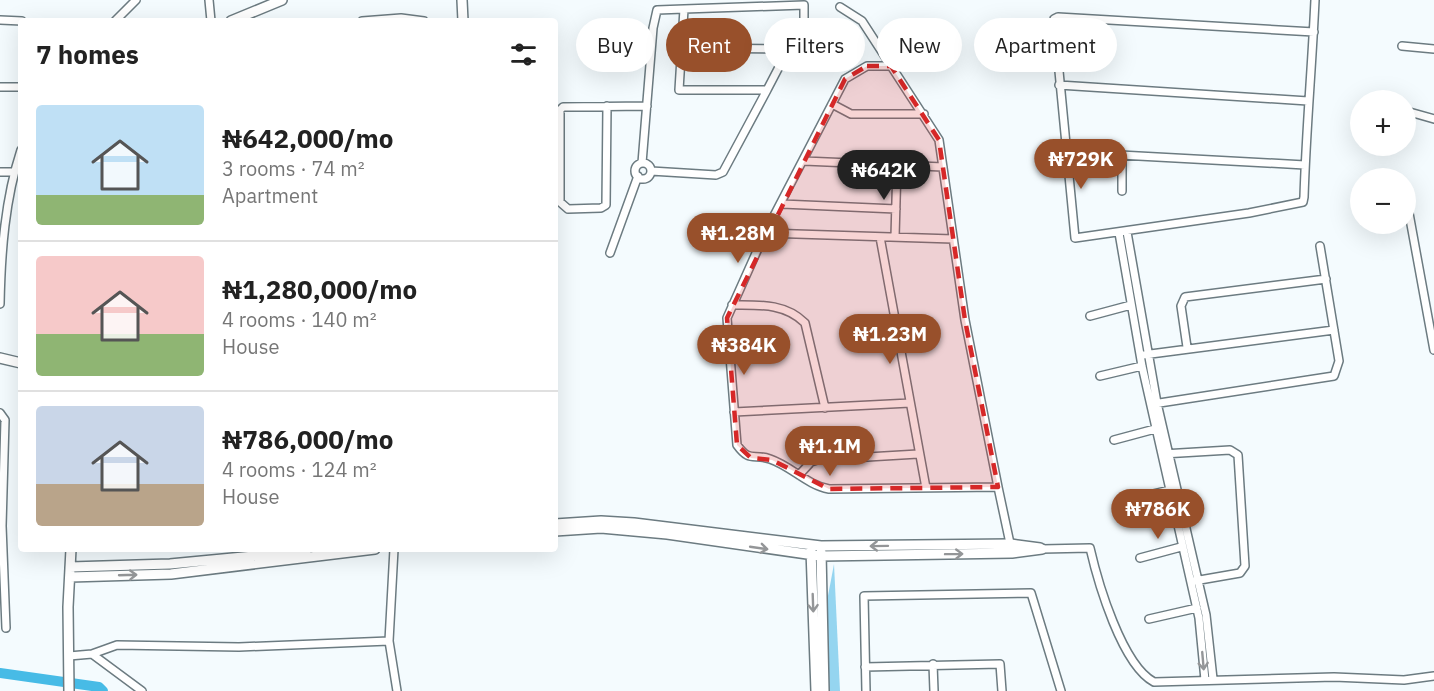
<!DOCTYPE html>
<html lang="en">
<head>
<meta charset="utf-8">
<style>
  body { margin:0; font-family:"IBM Plex Sans",sans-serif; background:#f2f2f2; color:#222; height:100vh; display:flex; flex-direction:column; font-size:22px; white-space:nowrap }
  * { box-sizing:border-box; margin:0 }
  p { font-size:20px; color:#767676 }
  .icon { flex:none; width:33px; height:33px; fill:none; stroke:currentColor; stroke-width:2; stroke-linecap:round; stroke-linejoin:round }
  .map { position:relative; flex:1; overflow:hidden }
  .sheet { position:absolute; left:18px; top:18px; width:540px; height:534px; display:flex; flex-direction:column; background:#fff; border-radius:6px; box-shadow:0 6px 24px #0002 }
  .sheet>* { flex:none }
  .banner { position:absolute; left:576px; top:18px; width:570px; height:54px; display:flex; gap:12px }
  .fabs { position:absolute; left:1350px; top:90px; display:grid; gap:12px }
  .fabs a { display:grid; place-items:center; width:66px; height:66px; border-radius:50%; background:#fff; box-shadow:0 6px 24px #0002; font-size:30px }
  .price { position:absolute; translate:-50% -51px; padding:0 14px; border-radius:21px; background:#98502b; color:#fff; font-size:20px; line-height:39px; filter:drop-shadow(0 2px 3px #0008) }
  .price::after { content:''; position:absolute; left:50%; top:36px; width:18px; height:14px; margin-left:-9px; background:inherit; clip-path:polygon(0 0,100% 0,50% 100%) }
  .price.current { background:#222; color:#fff }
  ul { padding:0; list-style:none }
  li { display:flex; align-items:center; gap:18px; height:150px; padding:0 18px }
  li+li { border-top:2px solid #e0e0e0 }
  li span { display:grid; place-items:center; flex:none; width:168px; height:120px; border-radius:6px; color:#555 }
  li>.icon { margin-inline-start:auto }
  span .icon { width:72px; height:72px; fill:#fffc; stroke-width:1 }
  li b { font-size:26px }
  h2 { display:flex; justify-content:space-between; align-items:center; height:72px; padding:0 18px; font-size:26px }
  .tag { padding:0 21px; border-radius:27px; background:#fff; box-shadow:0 6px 24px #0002; font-size:21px; line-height:54px }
  .tag.current { background:#98502b; color:#fff }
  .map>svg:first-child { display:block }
  .green { fill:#95d5f0 }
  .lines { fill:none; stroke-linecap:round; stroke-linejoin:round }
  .river { stroke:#47bbe6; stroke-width:10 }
  .street-casing { stroke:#6c7b81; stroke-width:10 }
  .secondary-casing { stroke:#6c7b81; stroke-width:12 }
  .street { stroke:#fff; stroke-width:7 }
  .secondary { stroke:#fff; stroke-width:9 }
  .oneway { stroke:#949698 }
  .marked { fill:#d62828; fill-opacity:0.2; stroke:#d62828; stroke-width:4.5; stroke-dasharray:12 8; stroke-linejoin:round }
</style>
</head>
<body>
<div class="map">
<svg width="1434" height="691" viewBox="0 0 1434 691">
  <rect width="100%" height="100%" fill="#f4fbfe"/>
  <path class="green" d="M 834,564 L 840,691 L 810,691 Z"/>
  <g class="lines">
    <path class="river" d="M 0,673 L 99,687 L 103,691"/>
    <g class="street-casing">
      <path id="street" d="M 209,0 L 211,21
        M 804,5 L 804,19 L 767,90 L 679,90 L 684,9 Z
        M 0,20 L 22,21
        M 115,21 L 136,0
        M 362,21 L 401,18 L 424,21
        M 1314,32 L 1058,17 L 1054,19 L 1075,238 L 1249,213 L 1303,202 L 1304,197 C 1306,131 1312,66 1315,0
        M 1402,46 L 1434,49
        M 682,48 L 787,49
        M 891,66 L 867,66 L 845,79 L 765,233 L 953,239
        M 1059,85 L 1308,101
        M 0,87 L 21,87
        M 832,104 L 851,114 L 924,114
        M 607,106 L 606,205 L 601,208 L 568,209 L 560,202 L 560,110 L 563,107 L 647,106
        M 1406,111 L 1434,119
        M 1065,152 L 1305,165
        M 1122,155 L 1122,191
        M 804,161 L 943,167
        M 642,163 L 653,28 L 657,10 L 684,9
        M635 171a8 8 0 1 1 16 0a8 8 0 1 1-16 0Z
        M 651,171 L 716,175 L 723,172 L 767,90
        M 0,172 L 14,172
        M 1406,197 L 1434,350
        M 782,204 L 896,209
        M 1127,232 L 1157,403 L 1206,615 L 1213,679
        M 765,233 L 727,318 L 737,445 C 750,463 753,453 770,459 C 791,466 807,485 829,489 L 998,487 L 965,320 L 939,140 L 862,21 L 840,7
        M 1119,233 L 1142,366 L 1199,618 L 1205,680
        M 880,237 L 926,488
        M 895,237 L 897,165
        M 610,253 L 638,176
        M 0,304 C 1,252 5,199 21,150
        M 732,305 C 759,305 785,303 805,323 L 825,408
        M 1090,316 L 1131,305
        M 1187,347 L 1181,306 L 1185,297 L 1326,279
        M 1143,355 L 1334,330
        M 1100,376 L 1142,366
        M 1153,404 L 1334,376 L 1339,361 L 1320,246
        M 734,412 L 910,403
        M 0,413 L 5,420 L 2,526 L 6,628
        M 1114,440 L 1155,429
        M 1163,454 L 1230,450 L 1238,455 L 1245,566 L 1240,573 L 1194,581
        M 799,475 L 811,462 L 817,460 L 918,454
        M 998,487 L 1011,548
        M 1127,500 L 1170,490
        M 394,549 L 389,641 L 397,691
        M 1042,549 L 1090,548 C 1098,583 1122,665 1154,682 L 1334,677 L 1404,680 L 1434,676
        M 1140,558 L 1181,547
        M 1149,619 L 1197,608
        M 92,654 L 117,645 L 239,647 L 389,641
        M 69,656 L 92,654 L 142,691
        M 933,664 L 934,691
        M 865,667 L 1000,664 L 1002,691
        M 866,691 L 864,596 L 1031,593 L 1061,691"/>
    </g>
    <g class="secondary-casing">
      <path id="secondary" d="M 462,0 L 463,21
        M 231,21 L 282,0
        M 0,358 L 21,363
        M 555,524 L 601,521 L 634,523 L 821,546 L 1011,544 L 1040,548
        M 555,531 L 601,528 L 667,534 L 821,556 L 1012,553 L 1042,549
        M 811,550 L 816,691
        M 821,552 L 824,691
        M 70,567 L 170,564 L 306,551
        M 70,577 L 171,574 L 375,549
        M 69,691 L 68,607 L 71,549"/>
    </g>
    <use href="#street" class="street"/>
    <use href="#secondary" class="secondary"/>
  </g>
  <defs><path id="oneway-shaft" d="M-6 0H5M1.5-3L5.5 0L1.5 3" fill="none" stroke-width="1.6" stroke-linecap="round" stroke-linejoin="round" transform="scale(1.5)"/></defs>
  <g class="oneway">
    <use href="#oneway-shaft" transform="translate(879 546) rotate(179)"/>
    <use href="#oneway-shaft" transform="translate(759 548) rotate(8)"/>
    <use href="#oneway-shaft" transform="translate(954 554) rotate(-1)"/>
    <use href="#oneway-shaft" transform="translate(128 575) rotate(-2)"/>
    <use href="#oneway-shaft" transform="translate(813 603) rotate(88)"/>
    <use href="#oneway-shaft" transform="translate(1203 661) rotate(85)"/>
  </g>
  <path class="marked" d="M 867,66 L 891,66 L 939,140 L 965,320 L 998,487 L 829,489 L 772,460 L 751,458 L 737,445 L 727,318 L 845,79 Z"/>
</svg>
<div class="fabs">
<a>+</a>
<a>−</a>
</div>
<b class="price" style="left:1081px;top:190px">₦729K</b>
<b class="price current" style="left:884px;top:201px">₦642K</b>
<b class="price" style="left:738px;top:264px">₦1.28M</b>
<b class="price" style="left:890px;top:365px">₦1.23M</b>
<b class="price" style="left:744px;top:376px">₦384K</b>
<b class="price" style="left:830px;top:477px">₦1.1M</b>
<b class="price" style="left:1158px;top:540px">₦786K</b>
<div class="banner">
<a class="tag">Buy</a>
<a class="tag current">Rent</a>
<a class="tag">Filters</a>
<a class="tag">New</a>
<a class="tag">Apartment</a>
</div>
<section class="sheet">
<h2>7 homes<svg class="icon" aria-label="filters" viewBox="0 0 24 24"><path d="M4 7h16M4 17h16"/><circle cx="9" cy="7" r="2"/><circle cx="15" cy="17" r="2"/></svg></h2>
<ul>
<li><span style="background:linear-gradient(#bfe0f5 75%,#8fb573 0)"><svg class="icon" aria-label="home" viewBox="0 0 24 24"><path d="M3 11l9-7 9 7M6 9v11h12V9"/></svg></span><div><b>₦642,000/mo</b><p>3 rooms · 74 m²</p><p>Apartment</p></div></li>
<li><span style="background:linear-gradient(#f6c9c9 65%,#8fb573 0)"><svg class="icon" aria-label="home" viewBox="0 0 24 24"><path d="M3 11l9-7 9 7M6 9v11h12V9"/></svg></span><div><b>₦1,280,000/mo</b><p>4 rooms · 140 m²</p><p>House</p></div></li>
<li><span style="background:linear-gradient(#c9d6e8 65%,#b9a48a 0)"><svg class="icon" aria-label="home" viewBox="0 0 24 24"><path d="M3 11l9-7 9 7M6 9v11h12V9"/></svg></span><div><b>₦786,000/mo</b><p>4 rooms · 124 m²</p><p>House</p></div></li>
</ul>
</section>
</div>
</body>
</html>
